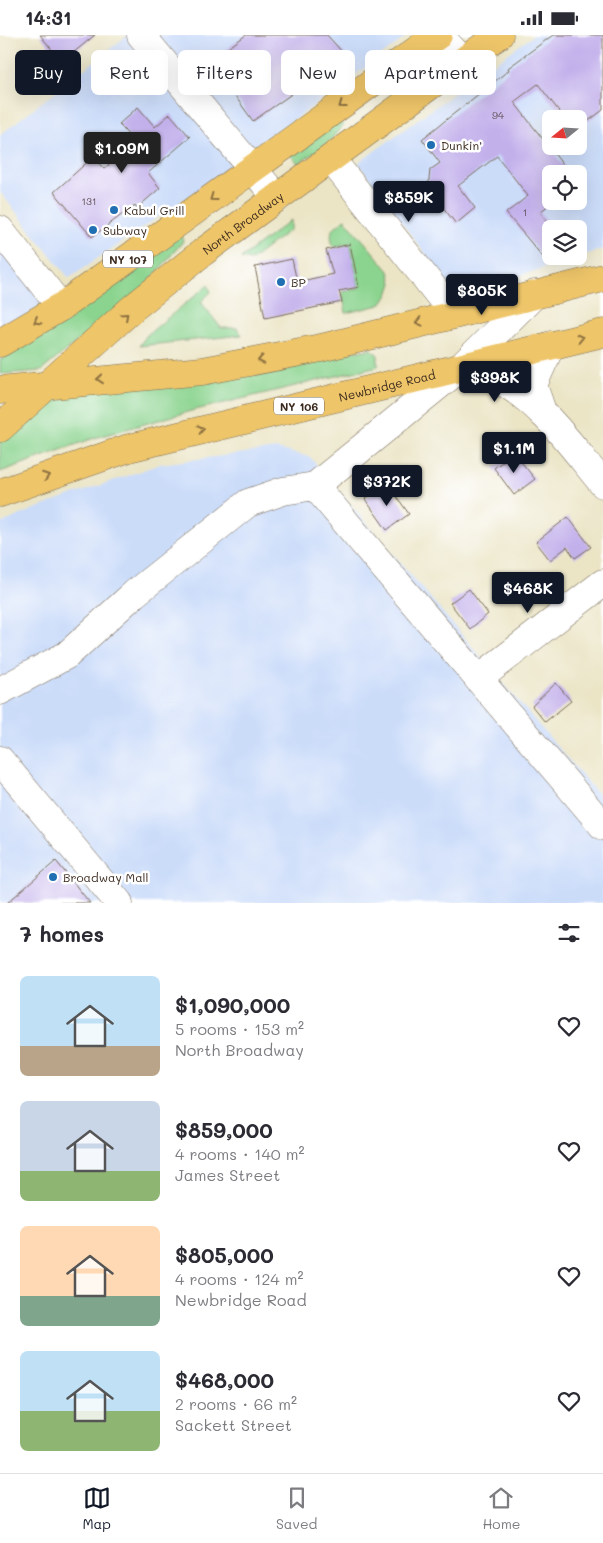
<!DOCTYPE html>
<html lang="en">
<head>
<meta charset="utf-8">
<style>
  body { margin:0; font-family:Mali,sans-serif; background:#f2f2f3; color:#2b2b33; height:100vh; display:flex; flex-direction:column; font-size:19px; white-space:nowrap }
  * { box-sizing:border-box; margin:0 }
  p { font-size:16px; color:#7c7c81 }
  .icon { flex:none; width:28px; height:28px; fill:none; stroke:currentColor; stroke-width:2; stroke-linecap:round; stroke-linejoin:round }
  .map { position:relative; height:868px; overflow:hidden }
  .sheet { display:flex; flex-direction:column; background:#fff; flex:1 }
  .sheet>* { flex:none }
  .top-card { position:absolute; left:15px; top:15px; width:574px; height:45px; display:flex; gap:10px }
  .needle { width:32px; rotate:252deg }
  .fabs { position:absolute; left:542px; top:75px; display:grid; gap:10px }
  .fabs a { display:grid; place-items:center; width:45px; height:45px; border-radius:8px; background:#fff; box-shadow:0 5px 20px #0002; font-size:25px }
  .price { position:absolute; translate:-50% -42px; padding:0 11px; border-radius:5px; background:#111827; color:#fff; font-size:16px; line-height:32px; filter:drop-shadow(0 1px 2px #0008) }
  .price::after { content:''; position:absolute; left:50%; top:30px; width:15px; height:11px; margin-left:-8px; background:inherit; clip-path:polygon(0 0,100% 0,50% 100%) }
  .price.current { background:#222; color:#fff }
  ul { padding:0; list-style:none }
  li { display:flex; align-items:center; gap:15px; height:125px; padding:0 20px }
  li span { display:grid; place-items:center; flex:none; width:140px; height:100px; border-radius:8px; color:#555 }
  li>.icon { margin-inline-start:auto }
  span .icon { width:60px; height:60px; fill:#fffc; stroke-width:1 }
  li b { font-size:21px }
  h2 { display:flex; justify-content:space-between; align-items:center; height:60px; padding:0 20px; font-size:21px }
  .pill { padding:0 18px; border-radius:8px; background:#fff; box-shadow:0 5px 20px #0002; font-size:18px; line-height:45px }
  .pill.current { background:#111827; color:#fff }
  .status { display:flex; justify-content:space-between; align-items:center; height:35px; padding:0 25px; background:#fff; direction:ltr }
  .status svg { height:14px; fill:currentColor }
  .dock { display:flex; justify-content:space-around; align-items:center; height:70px; border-top:1px solid #e1e1e2; background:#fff; font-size:14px; color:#7c7c81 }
  .dock a { display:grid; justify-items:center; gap:2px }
  .dock .current { color:#111827 }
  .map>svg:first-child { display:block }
  .built { fill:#cbdcf9; fill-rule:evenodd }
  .green { fill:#8bd48f; stroke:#637f56 }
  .building { fill:#c2b0eb }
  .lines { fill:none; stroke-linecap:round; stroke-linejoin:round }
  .minor-casing { stroke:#796b59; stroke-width:29 }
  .major-casing { stroke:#796b59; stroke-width:29 }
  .minor { stroke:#fff; stroke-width:28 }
  .major { stroke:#eec569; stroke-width:28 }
  .oneway { stroke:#8c7040 }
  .poi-dot { fill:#1f6fb2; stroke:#fff; stroke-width:2 }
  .labels { text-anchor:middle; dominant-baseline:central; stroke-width:5; stroke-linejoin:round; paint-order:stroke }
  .number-label { font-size:10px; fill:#5d4c51 }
  .shield { fill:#fff; stroke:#766a62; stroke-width:1 }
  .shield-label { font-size:11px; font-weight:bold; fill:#3b2a1e }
  .poi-label { font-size:12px; fill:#3b2a1e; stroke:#fff; text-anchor:start }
  .street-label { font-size:12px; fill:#3b2a1e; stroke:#fff }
</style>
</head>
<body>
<div class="status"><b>14:31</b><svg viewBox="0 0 49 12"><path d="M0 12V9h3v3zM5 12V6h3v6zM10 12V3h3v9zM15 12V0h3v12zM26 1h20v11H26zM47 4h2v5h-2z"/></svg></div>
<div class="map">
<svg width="603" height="868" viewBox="0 0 603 868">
  <rect width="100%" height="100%" fill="#fff"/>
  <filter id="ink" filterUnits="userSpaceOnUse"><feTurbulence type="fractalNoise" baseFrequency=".02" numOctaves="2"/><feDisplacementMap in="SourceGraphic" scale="10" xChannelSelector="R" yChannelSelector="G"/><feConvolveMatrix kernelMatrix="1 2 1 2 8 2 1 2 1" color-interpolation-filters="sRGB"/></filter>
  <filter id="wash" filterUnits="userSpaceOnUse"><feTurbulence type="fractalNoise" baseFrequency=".0096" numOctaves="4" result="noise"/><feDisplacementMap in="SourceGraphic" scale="20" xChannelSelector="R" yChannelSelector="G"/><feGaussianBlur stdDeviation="1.12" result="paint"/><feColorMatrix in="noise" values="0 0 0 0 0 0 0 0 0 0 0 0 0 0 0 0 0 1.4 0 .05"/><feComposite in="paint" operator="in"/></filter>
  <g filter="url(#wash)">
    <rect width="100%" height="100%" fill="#ebe5c6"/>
    <path class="built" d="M 128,0 L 409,0 L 221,139 L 69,243 L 0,157 L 0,100 Z
      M 534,0 L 603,0 L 603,214 L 456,261 L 358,128 ZM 551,84 L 579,84 L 579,111 L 551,111 ZM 551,139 L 579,139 L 579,166 L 551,166 ZM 551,194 L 579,194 L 579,221 L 551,221 Z
      M 0,210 L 50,270 L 0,302 Z
      M 276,414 L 310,422 L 603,765 L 603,868 L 0,868 L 0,489 L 34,474 L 160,429 Z"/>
    <path class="green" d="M 339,84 L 343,90 L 327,109 L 298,129 L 289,118 Z
      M 345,184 L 389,236 L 392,248 L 388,260 L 380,270 L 346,278 L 342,257 L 359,253 L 350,208 L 333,212 C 329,194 331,195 345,184 Z
      M 291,185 L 291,194 L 251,225 L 241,223 Z
      M 180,199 L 184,205 L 146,250 L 41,336 L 0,339 L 0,325 L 42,299 Z
      M 208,250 L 211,257 L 201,267 L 221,293 L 237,293 L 242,300 L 139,311 L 147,300 Z
      M 372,314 L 378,320 L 378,331 L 191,376 L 94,403 L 0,437 L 0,402 L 46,362 Z"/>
    <g id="blocks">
      <path class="building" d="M 40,0 L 95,0 L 62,27 Z
        M 246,0 L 327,0 L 344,19 L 320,39 L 253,86 L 210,26 Z
        M 553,0 L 603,0 L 603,75 L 579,93 L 579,84 L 565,84 L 538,49 L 514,67 L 570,139 L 551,139 L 551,166 L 554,166 L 540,177 L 553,194 L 551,194 L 551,221 L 556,221 L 548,228 L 506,178 L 528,161 L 497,121 L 458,151 L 475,173 L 456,189 L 428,153 L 430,135 L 440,128 L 422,104 L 509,35 L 508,33 Z
        M 138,72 L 155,92 L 170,79 L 190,102 L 148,138 L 160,153 L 137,173 L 135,170 L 92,202 L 54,157 L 93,122 L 104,134 L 135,108 L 119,89 Z
        M 350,209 L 359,252 L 339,256 L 342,267 L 265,283 L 255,232 L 292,224 L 297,247 L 333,239 L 326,215 Z
        M 514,418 L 535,444 L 514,460 L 494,433 Z
        M 387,448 L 409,479 L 387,495 L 365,464 Z
        M 568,482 L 591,512 L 575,523 L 567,512 L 550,525 L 536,507 Z
        M 469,554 L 488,579 L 470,594 L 450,568 Z
        M 556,648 L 571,666 L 545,687 L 532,671 Z
        M 56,826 L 90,868 L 7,868 Z"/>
    </g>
  </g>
  <g filter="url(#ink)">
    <use href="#blocks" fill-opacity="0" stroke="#796b59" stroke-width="1"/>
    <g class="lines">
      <g class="minor-casing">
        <path id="minor" d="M 141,0 L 277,163
          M 439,0 L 462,25
          M 331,124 L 454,279
          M 0,195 L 61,272
          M 460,333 C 471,336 486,338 497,344 C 541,366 572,412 603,449
          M 543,379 L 533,350 L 551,310
          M 315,451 L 603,791
          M 478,644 L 603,548
          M 0,656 L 67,620 L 134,559 L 248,468 L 283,456 L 315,451 L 460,333 L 535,259
          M 0,725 L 119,868"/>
      </g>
      <g class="major-casing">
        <g id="major">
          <path d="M 0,308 L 61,272 L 438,0"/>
          <path d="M 0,355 L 202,336 L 321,313 L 603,243"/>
          <path id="s1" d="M 0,393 L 134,272 L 203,217 L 499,0"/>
          <path id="s2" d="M 0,458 L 129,413 L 603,298"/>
        </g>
      </g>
      <use href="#minor" class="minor"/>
      <use href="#major" class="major"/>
    </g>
    <defs><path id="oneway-chevron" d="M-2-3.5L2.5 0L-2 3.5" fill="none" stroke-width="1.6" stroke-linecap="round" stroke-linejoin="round" transform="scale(1.25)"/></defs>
    <g class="oneway">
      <use href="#oneway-chevron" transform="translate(342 70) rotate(144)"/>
      <use href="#oneway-chevron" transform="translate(213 163) rotate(144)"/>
      <use href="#oneway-chevron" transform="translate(125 281) rotate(-42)"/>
      <use href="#oneway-chevron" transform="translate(37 286) rotate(149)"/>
      <use href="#oneway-chevron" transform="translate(419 287) rotate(166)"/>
      <use href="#oneway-chevron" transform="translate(580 303) rotate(-13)"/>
      <use href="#oneway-chevron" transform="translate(261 325) rotate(169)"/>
      <use href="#oneway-chevron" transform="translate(100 344) rotate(175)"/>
      <use href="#oneway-chevron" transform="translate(201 394) rotate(-13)"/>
      <use href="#oneway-chevron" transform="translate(46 441) rotate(-20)"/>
    </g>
  </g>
  <g class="poi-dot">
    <circle cx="431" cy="110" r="5"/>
    <circle cx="114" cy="175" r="5"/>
    <circle cx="93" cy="195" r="5"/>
    <circle cx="281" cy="247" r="5"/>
    <circle cx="53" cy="842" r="5"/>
  </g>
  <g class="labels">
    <g class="number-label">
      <text x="498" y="80">94</text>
      <text x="89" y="166">131</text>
      <text x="525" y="177">1</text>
    </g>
    <g class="shield">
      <rect x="103" y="215.5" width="50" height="17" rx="4"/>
      <rect x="274" y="362.5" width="50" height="17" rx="4"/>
    </g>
    <g class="shield-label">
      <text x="128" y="224">NY 107</text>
      <text x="299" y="371">NY 106</text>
    </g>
    <g class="poi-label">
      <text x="441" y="110">Dunkin'</text>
      <text x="124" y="175">Kabul Grill</text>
      <text x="103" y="195">Subway</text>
      <text x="291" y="247">BP</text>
      <text x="63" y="842">Broadway Mall</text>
    </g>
    <g class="street-label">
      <text stroke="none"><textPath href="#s1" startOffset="318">North Broadway</textPath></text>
      <text stroke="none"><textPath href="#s2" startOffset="402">Newbridge Road</textPath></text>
    </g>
  </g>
</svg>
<div class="fabs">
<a><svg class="needle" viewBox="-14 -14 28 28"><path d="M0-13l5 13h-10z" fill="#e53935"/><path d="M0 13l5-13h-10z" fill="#7c7c81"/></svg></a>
<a><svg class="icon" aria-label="locate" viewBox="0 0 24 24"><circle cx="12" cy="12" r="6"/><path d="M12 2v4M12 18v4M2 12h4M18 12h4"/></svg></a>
<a><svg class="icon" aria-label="layers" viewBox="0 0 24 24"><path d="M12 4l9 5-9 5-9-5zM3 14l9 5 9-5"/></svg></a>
</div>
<b class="price current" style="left:122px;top:139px">$1.09M</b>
<b class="price" style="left:409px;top:188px">$859K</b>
<b class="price" style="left:482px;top:281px">$805K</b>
<b class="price" style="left:495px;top:368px">$398K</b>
<b class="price" style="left:514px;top:439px">$1.1M</b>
<b class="price" style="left:387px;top:472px">$372K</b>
<b class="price" style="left:528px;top:579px">$468K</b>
<div class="top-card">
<a class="pill current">Buy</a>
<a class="pill">Rent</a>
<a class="pill">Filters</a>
<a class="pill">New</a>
<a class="pill">Apartment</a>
</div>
</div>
<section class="sheet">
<h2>7 homes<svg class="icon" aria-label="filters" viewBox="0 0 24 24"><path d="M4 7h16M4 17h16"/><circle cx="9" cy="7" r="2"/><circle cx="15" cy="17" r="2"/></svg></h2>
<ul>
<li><span style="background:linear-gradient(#bfe0f5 70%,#b9a48a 0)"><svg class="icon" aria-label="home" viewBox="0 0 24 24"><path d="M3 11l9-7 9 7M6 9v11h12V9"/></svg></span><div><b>$1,090,000</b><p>5 rooms · 153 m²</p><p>North Broadway</p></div><svg class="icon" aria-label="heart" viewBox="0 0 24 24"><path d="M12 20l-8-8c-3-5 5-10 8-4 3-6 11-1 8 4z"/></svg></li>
<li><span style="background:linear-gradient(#c9d6e8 70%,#8fb573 0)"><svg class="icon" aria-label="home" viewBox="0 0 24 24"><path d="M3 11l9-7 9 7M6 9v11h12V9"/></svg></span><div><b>$859,000</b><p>4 rooms · 140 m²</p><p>James Street</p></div><svg class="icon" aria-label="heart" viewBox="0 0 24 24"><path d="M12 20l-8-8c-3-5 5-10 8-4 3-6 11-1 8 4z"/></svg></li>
<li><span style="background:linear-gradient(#ffd9b3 70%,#7fa58c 0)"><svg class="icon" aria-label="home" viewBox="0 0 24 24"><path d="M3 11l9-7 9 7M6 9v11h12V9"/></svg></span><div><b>$805,000</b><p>4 rooms · 124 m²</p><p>Newbridge Road</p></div><svg class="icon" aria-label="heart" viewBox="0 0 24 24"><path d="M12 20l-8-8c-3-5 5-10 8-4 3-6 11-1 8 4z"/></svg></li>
<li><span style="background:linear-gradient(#bfe0f5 60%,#8fb573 0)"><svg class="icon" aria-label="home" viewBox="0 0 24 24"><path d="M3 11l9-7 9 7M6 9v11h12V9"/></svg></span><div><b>$468,000</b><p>2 rooms · 66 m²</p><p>Sackett Street</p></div><svg class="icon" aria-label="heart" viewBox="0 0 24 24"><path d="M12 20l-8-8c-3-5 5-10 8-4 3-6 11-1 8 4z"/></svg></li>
</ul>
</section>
<nav class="dock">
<a class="current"><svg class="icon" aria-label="map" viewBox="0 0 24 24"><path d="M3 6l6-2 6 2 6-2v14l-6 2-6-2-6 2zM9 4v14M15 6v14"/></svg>Map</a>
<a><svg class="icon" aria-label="saved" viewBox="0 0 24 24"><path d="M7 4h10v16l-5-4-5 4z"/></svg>Saved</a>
<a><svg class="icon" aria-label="home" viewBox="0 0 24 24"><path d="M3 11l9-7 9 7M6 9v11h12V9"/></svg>Home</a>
</nav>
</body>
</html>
